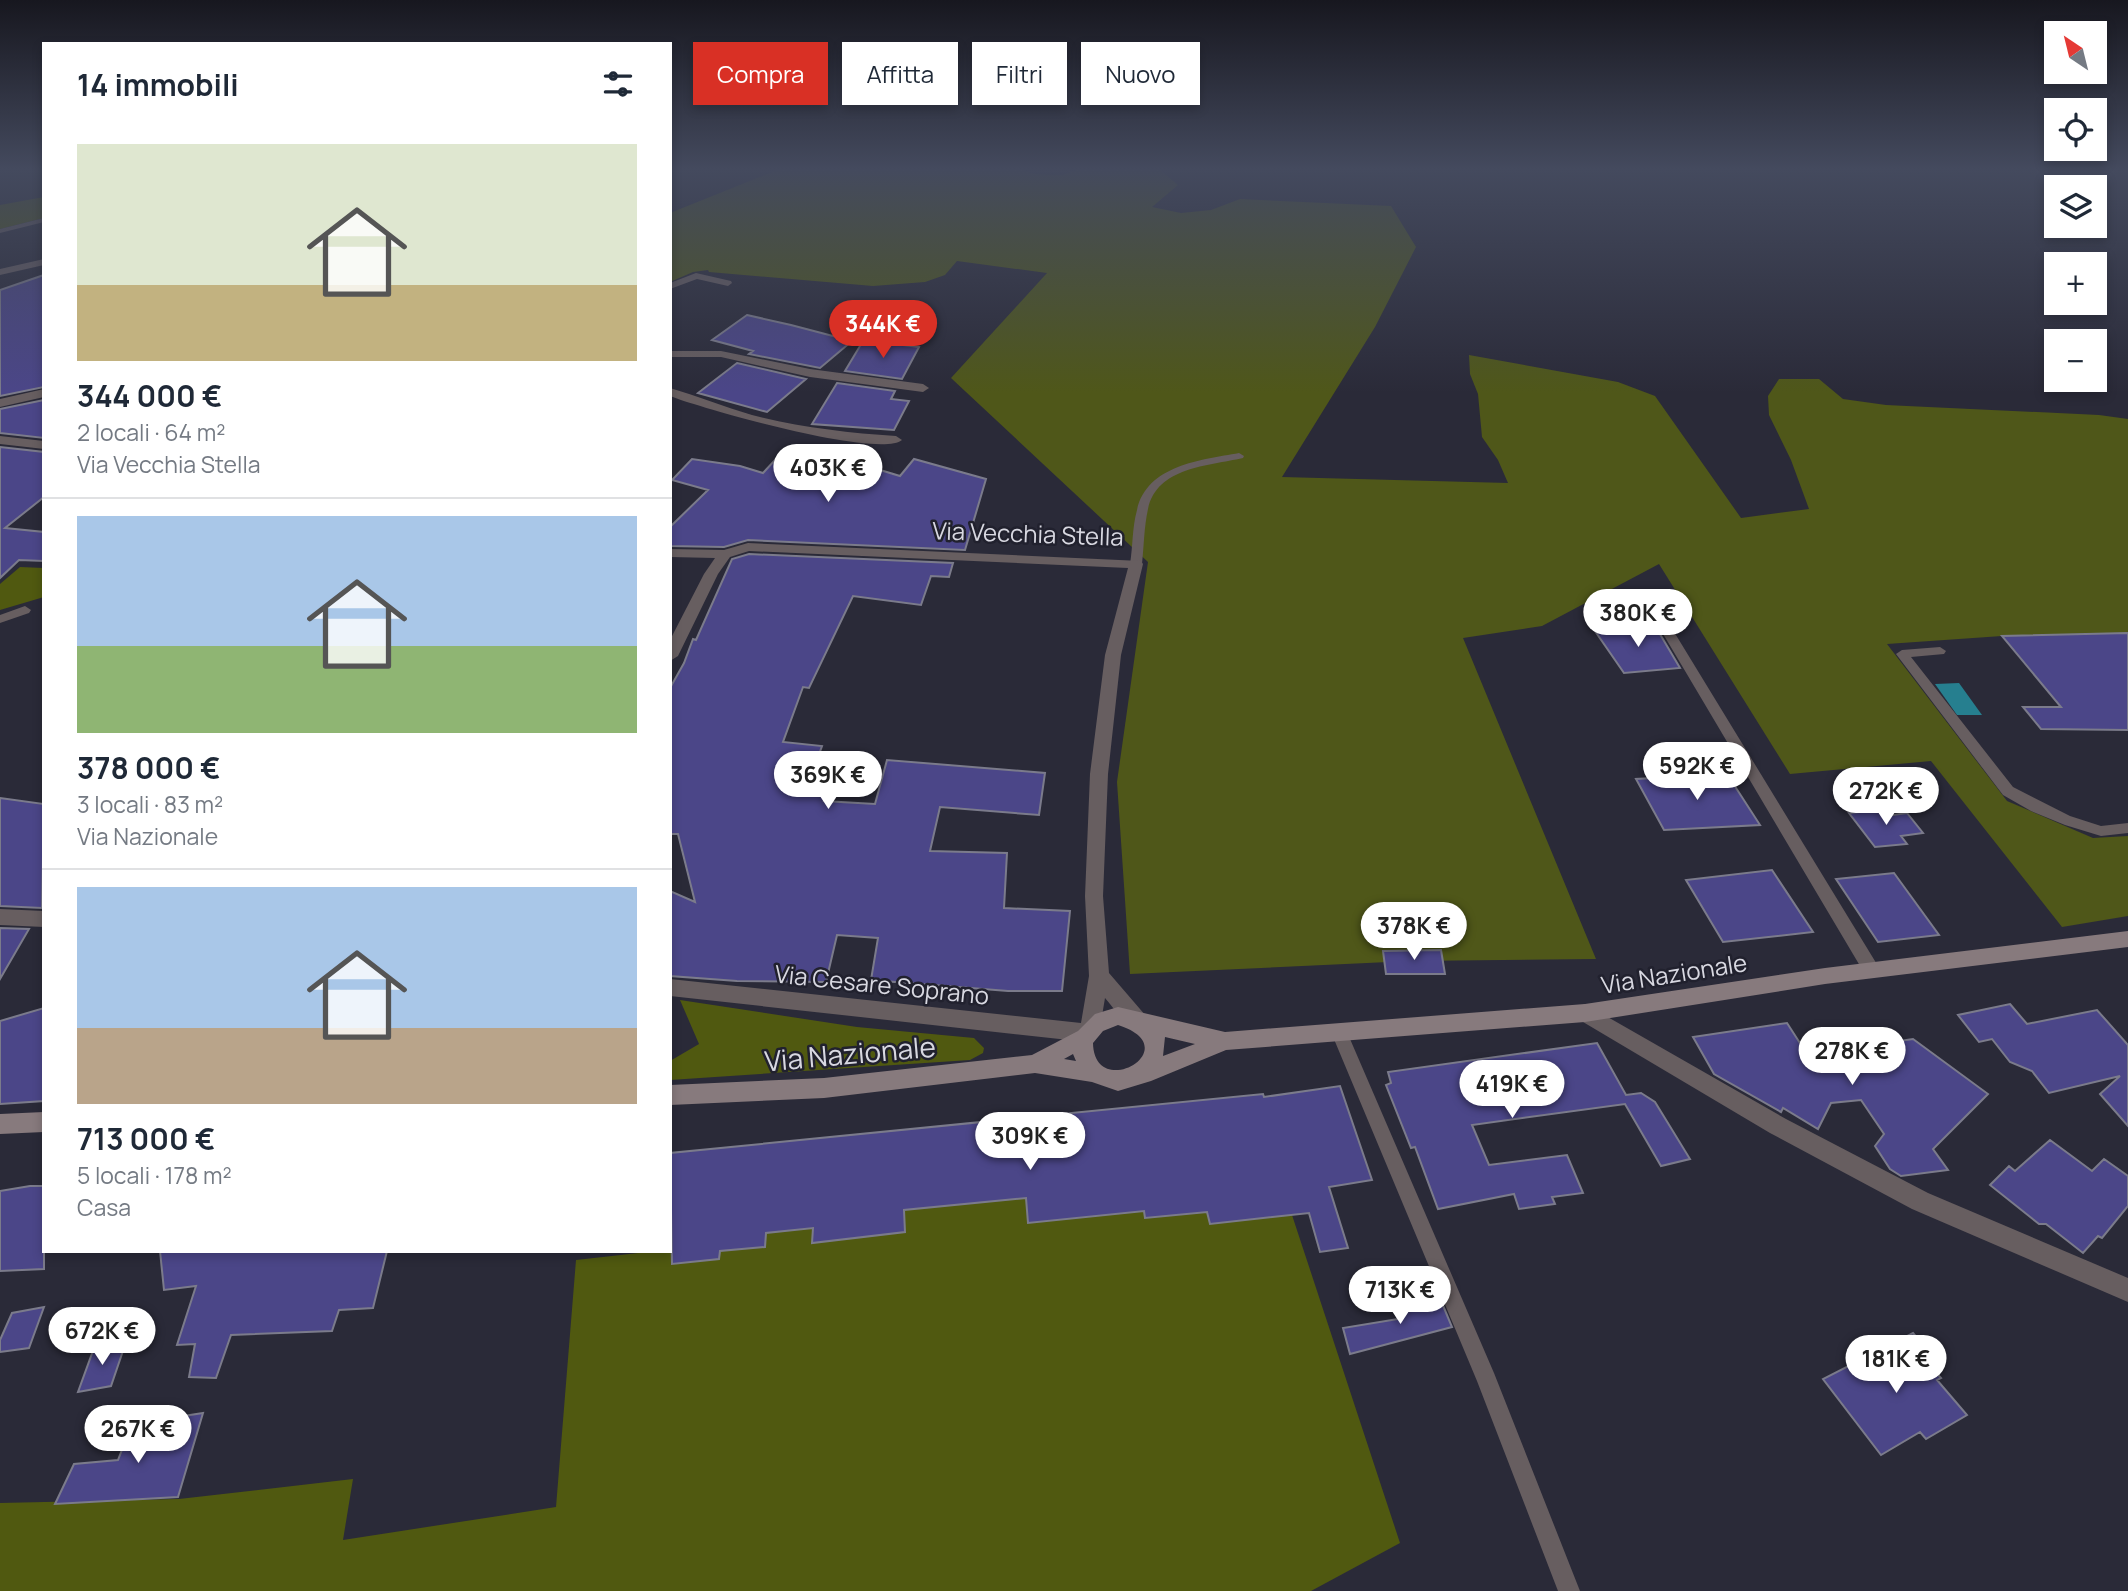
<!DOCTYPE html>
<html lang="it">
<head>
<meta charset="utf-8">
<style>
  body { margin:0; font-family:Manrope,sans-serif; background:#f2f2f3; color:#1f2937; height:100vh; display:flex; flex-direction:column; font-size:26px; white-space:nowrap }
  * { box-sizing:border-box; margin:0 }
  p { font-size:23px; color:#747a83 }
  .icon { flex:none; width:38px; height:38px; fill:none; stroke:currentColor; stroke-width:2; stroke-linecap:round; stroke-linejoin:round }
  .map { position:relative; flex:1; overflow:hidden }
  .drawer { position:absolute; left:42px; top:42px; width:630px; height:1211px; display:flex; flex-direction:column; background:#fff; border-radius:0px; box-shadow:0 4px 10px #0003 }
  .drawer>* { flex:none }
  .banner { position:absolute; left:693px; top:42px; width:665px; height:63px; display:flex; gap:14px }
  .needle { width:46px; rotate:325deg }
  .controls { position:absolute; left:2044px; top:21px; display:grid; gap:14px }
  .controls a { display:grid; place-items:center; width:63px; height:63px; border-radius:0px; background:#fff; box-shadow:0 4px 10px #0003; font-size:35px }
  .price { position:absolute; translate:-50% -60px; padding:0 16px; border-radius:24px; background:#fff; color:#222; font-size:23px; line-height:46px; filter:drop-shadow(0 2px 4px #0008) }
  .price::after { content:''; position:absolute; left:50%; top:42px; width:21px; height:16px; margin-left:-10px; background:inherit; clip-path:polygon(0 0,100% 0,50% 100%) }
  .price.active { background:#d93025; color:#fff }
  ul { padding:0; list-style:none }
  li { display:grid; align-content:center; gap:14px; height:371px; padding:0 35px }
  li+li { border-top:2px solid #e0e1e3 }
  li span { display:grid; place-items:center; height:217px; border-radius:0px; color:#555 }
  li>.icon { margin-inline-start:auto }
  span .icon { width:126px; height:126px; fill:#fffc; stroke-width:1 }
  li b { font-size:30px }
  h2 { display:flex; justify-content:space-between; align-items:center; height:84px; padding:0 35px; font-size:30px }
  .pill { padding:0 24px; border-radius:0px; background:#fff; box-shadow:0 4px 10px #0003; font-size:24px; line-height:63px }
  .pill.active { background:#d93025; color:#fff }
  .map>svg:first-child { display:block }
  .green { fill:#505910 }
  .forest { fill:#4f5719 }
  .water { fill:#267f8f }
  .building { fill:#4b4688; stroke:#7b7b8b; stroke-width:2 }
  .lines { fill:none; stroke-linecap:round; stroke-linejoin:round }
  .lane { fill:#675e60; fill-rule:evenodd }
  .street { fill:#675e60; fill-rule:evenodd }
  .secondary { fill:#877a7d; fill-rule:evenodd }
  .labels { text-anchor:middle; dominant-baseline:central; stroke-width:5; stroke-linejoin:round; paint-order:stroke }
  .street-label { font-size:24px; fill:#d8d8e1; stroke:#21212e }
  .near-street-label { font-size:28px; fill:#d8d8e1; stroke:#21212e }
</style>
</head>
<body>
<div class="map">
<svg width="2128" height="1591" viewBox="0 0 2128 1591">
  <rect width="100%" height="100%" fill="#2a2a38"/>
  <path class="green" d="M 44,197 L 44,218 L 0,229 L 0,205 Z
    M 20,567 L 44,568 L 44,597 L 0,610 L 0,584 Z
    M 680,1000 L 857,1027 L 974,1038 L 984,1048 L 983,1053 L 970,1060 L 670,1080 L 670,1061 L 699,1044 Z
    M 1200,1174 L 1210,1224 L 1292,1215 L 1400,1543 L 1311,1591 L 0,1591 L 0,1503 L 179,1499 L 353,1479 L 343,1540 L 556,1507 L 576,1260 L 674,1249 L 673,1264 L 718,1259 L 720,1251 L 765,1247 L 766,1233 L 813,1228 L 812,1243 L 904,1232 L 904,1210 L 1026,1198 L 1028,1223 L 1139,1177 L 1145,1218 L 1179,1215 Z"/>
  <path class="forest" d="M 777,170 L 1024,170 L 1033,174 L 1062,175 L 1077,170 L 1160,170 L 1178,185 L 1152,207 L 1181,213 L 1211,210 L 1240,199 L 1391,206 L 1416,247 L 1375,327 L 1282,477 L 1508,483 L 1498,460 L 1482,437 L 1478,394 L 1470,374 L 1469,355 L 1618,382 L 1655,396 L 1741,518 L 1809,509 L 1791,460 L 1769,415 L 1768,396 L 1779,379 L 1819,379 L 1843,399 L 1886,405 L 2099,415 L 2128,419 L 2128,633 L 2002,636 L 1887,644 L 2007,801 L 2093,838 L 2128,836 L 2128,916 L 2062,927 L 1931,761 L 1790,774 L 1659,564 L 1542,626 L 1463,638 L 1596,959 L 1410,961 L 1130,974 L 1117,782 L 1148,562 L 951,378 L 1047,273 L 957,261 L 945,275 L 925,282 L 873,286 L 709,272 L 708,270 L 693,272 L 670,282 L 670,213 Z"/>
  <path class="water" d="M 1959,683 L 1982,715 L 1957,715 L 1935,684 Z"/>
  <path class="building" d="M 44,275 L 44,387 L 0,396 L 0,290 Z
    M 747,315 L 791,325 L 852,341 L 820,368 L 749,354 L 753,351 L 712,340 Z
    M 863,341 L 903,345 L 919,347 L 902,379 L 845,371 Z
    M 737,363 L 806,379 L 767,412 L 698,393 Z
    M 837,383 L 895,391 L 891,399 L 909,401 L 894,430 L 812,424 Z
    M 44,400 L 44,438 L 0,433 L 0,409 Z
    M 798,445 L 900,476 L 914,459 L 986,479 L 965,550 L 748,540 L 724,547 L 670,546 L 670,527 L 708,490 L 672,480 L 692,459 L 740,466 L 763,473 L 775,460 Z
    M 0,447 L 44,452 L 44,497 L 5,528 L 44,532 L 44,561 L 19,560 L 0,578 Z
    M 749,554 L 953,563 L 949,577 L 931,576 L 921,605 L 853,596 L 809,688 L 803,687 L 783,742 L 822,746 L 806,790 L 828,792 L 824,801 L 875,804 L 887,760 L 1045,773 L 1039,815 L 940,807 L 930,851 L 1007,853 L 1004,908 L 1070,911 L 1062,991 L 1008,991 L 871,980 L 878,938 L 837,935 L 826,982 L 737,981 L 670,976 L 670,891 L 695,902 L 678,834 L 670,834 L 670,688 L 684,663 L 693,639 L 696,640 L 732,559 Z
    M 1654,624 L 1680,668 L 1624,673 L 1595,631 Z
    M 2128,633 L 2128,730 L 2041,729 L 2023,707 L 2061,707 L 2002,636 Z
    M 1727,774 L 1760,825 L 1664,830 L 1636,779 Z
    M 0,798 L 44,804 L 42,908 L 0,906 Z
    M 1881,810 L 1886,816 L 1907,813 L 1923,833 L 1901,836 L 1907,844 L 1875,847 L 1849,813 Z
    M 1772,870 L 1813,932 L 1723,942 L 1686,880 Z
    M 1894,873 L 1939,935 L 1878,942 L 1836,879 Z
    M 0,928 L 29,929 L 0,979 Z
    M 1441,950 L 1445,974 L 1386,974 L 1383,951 Z
    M 2010,1004 L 2027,1024 L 2097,1010 L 2128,1045 L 2128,1126 L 2100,1094 L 2120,1076 L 2049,1093 L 2032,1071 L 2010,1062 L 1992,1039 L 1979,1042 L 1958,1015 Z
    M 44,1008 L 44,1101 L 0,1104 L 0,1021 Z
    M 1787,1023 L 1807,1054 L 1913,1039 L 1988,1094 L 1933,1149 L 1948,1170 L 1901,1176 L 1890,1169 L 1875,1146 L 1884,1134 L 1861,1100 L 1831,1103 L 1818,1129 L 1783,1108 L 1781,1112 L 1714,1074 L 1693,1037 Z
    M 1597,1043 L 1626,1095 L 1641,1093 L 1655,1102 L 1690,1159 L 1661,1166 L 1625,1104 L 1472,1125 L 1489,1165 L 1567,1155 L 1583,1193 L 1552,1197 L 1555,1204 L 1519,1209 L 1514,1194 L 1438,1209 L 1415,1147 L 1411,1148 L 1386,1085 L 1391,1083 L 1388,1072 Z
    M 1340,1086 L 1372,1180 L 1329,1187 L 1348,1248 L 1320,1252 L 1309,1213 L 1210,1224 L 1207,1212 L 1145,1218 L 1144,1211 L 1028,1223 L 1026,1198 L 904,1210 L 905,1232 L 812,1243 L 813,1228 L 766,1233 L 765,1247 L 720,1251 L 719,1259 L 672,1264 L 670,1153 L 1263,1094 L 1264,1097 Z
    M 2050,1140 L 2092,1171 L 2104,1159 L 2128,1176 L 2128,1206 L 2102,1238 L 2098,1236 L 2083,1253 L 2046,1224 L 2039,1224 L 1990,1185 L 2009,1166 L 2015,1171 Z
    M 30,1186 L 44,1186 L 44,1269 L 0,1271 L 0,1191 Z
    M 160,1251 L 387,1251 L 373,1308 L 339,1310 L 332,1331 L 231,1335 L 216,1378 L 189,1377 L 195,1344 L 177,1345 L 196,1286 L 164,1290 Z
    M 1439,1296 L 1452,1327 L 1350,1354 L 1343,1328 L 1398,1319 L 1393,1308 Z
    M 44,1307 L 29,1348 L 0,1352 L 0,1340 L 12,1313 Z
    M 1913,1333 L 1936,1361 L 1929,1365 L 1941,1378 L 1937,1380 L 1967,1415 L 1926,1439 L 1920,1432 L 1881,1455 L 1823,1379 Z
    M 126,1342 L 111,1386 L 78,1392 L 94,1348 Z
    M 203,1413 L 178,1497 L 55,1504 L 74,1464 L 118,1460 L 132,1424 Z"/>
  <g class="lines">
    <path class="lane" d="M 44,218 L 44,222 L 0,233 L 0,229 Z
      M 696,273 L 731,281 L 732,283 L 728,286 L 697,279 L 670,289 L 670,283 Z
      M 1239,453 L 1244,456 L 1243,458 C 1208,466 1157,467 1148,509 C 1144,527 1144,546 1142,564 L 1136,568 L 1132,567 L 1130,564 C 1133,546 1132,528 1137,510 C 1147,465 1201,460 1239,453 Z
      M 25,606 L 31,610 L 29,613 L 0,623 L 0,615 Z
      M 1662,618 L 1668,622 L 1878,966 L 1880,971 L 1878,976 L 1872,978 L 1866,976 L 1656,622 Z
      M 1940,647 L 1946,651 L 1944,654 L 1911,657 L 2013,787 L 2070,816 L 2101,826 L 2128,823 L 2128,833 L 2101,836 L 2065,825 L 2031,811 L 2003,795 L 1896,654 L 1902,650 Z
      M 1339,1025 L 1345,1027 L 1347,1032 L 1494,1373 L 1580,1591 L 1558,1591 L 1477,1381 L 1331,1032 L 1333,1027 Z"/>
    <path class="street" d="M 44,259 L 44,265 L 0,275 L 0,269 Z
      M 670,351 L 721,351 L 810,369 L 923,384 L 929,388 L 923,392 L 810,377 L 721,357 L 670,357 Z
      M 670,388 C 698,396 724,407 752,415 C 799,427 848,433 896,436 L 902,440 C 879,459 703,409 670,396 Z
      M 44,389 L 44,397 L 0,407 L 0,399 Z
      M 0,436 L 44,441 L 44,449 L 0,444 Z
      M 748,543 L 1141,561 L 1143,564 L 1121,655 L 1108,774 L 1103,896 L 1109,973 L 1146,1016 L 1149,1022 L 1146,1028 C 1129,1035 1116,1010 1105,998 L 1100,1028 L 1094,1039 L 1087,1042 L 670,996 L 670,979 L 1081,1023 L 1089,976 L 1085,896 L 1090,774 L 1105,655 L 1128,568 L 749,551 L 730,557 L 718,574 L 678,656 L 670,661 L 670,640 L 704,574 L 715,558 L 670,557 L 670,549 L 724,550 Z
      M 0,909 L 44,911 L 44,927 L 0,925 Z
      M 1585,1004 L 1786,1119 L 1928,1193 L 2128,1278 L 2128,1302 L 1912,1209 L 1770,1133 L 1578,1019 L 1575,1013 L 1578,1007 Z"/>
    <path class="secondary" d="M 2128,931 L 2128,947 L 1825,984 L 1585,1022 L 1226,1050 L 1151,1081 L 1118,1091 L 1092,1082 L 1035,1073 L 824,1098 L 670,1105 L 670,1085 L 824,1078 L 1032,1055 L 1078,1031 L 1095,1014 L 1118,1007 L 1225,1032 L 1585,1004 L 1825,968 ZM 1118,1025 C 1190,1048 1094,1103 1093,1043 L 1103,1031 ZM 1165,1037 L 1195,1044 L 1163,1056 ZM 1073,1054 L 1076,1061 L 1064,1059 Z
      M 44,1112 L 44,1132 L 0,1134 L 0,1114 Z"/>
  </g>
  <linearGradient id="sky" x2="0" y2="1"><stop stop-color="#17171f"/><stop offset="0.43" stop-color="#444a5e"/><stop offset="1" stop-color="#444a5e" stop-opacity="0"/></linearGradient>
  <rect width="2128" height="393" fill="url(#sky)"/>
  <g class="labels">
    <g class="street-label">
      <text transform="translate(1028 533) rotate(2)">Via Vecchia Stella</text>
      <text transform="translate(1674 973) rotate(-9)">Via Nazionale</text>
      <text transform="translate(882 984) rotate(6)">Via Cesare Soprano</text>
    </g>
    <g class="near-street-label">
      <text transform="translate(850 1053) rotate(-5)">Via Nazionale</text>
    </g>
  </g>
</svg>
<div class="controls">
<a><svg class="needle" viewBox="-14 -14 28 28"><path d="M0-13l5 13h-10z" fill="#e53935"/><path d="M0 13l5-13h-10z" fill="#747a83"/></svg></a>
<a><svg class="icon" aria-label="locate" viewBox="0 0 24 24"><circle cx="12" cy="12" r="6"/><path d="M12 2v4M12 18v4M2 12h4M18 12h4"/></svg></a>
<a><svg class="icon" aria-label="layers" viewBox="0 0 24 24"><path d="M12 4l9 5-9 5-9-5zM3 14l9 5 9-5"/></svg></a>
<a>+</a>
<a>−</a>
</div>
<b class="price active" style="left:883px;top:360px">344K €</b>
<b class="price" style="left:828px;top:504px">403K €</b>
<b class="price" style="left:1638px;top:649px">380K €</b>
<b class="price" style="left:1697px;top:802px">592K €</b>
<b class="price" style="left:828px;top:811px">369K €</b>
<b class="price" style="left:1886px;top:827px">272K €</b>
<b class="price" style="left:1414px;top:962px">378K €</b>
<b class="price" style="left:1852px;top:1087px">278K €</b>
<b class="price" style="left:1512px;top:1120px">419K €</b>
<b class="price" style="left:1030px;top:1172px">309K €</b>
<b class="price" style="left:1400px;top:1326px">713K €</b>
<b class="price" style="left:102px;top:1367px">672K €</b>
<b class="price" style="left:1896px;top:1395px">181K €</b>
<b class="price" style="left:138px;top:1465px">267K €</b>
<div class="banner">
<a class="pill active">Compra</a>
<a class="pill">Affitta</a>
<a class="pill">Filtri</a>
<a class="pill">Nuovo</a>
</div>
<section class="drawer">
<h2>14 immobili<svg class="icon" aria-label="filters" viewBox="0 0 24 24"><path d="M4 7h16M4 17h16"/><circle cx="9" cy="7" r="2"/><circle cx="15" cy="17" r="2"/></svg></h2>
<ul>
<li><span style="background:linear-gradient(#dfe7d0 65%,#c2b280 0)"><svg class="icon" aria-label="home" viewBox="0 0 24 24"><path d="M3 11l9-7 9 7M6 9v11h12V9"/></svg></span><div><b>344 000 €</b><p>2 locali · 64 m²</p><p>Via Vecchia Stella</p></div></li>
<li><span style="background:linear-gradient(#a9c7e8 60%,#8fb573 0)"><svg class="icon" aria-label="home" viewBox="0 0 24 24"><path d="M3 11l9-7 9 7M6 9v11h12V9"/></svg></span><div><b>378 000 €</b><p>3 locali · 83 m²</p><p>Via Nazionale</p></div></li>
<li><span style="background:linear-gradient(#a9c7e8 65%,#b9a48a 0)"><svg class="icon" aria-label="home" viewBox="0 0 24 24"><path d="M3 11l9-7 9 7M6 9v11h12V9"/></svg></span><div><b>713 000 €</b><p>5 locali · 178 m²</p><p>Casa</p></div></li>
</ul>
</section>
</div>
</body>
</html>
